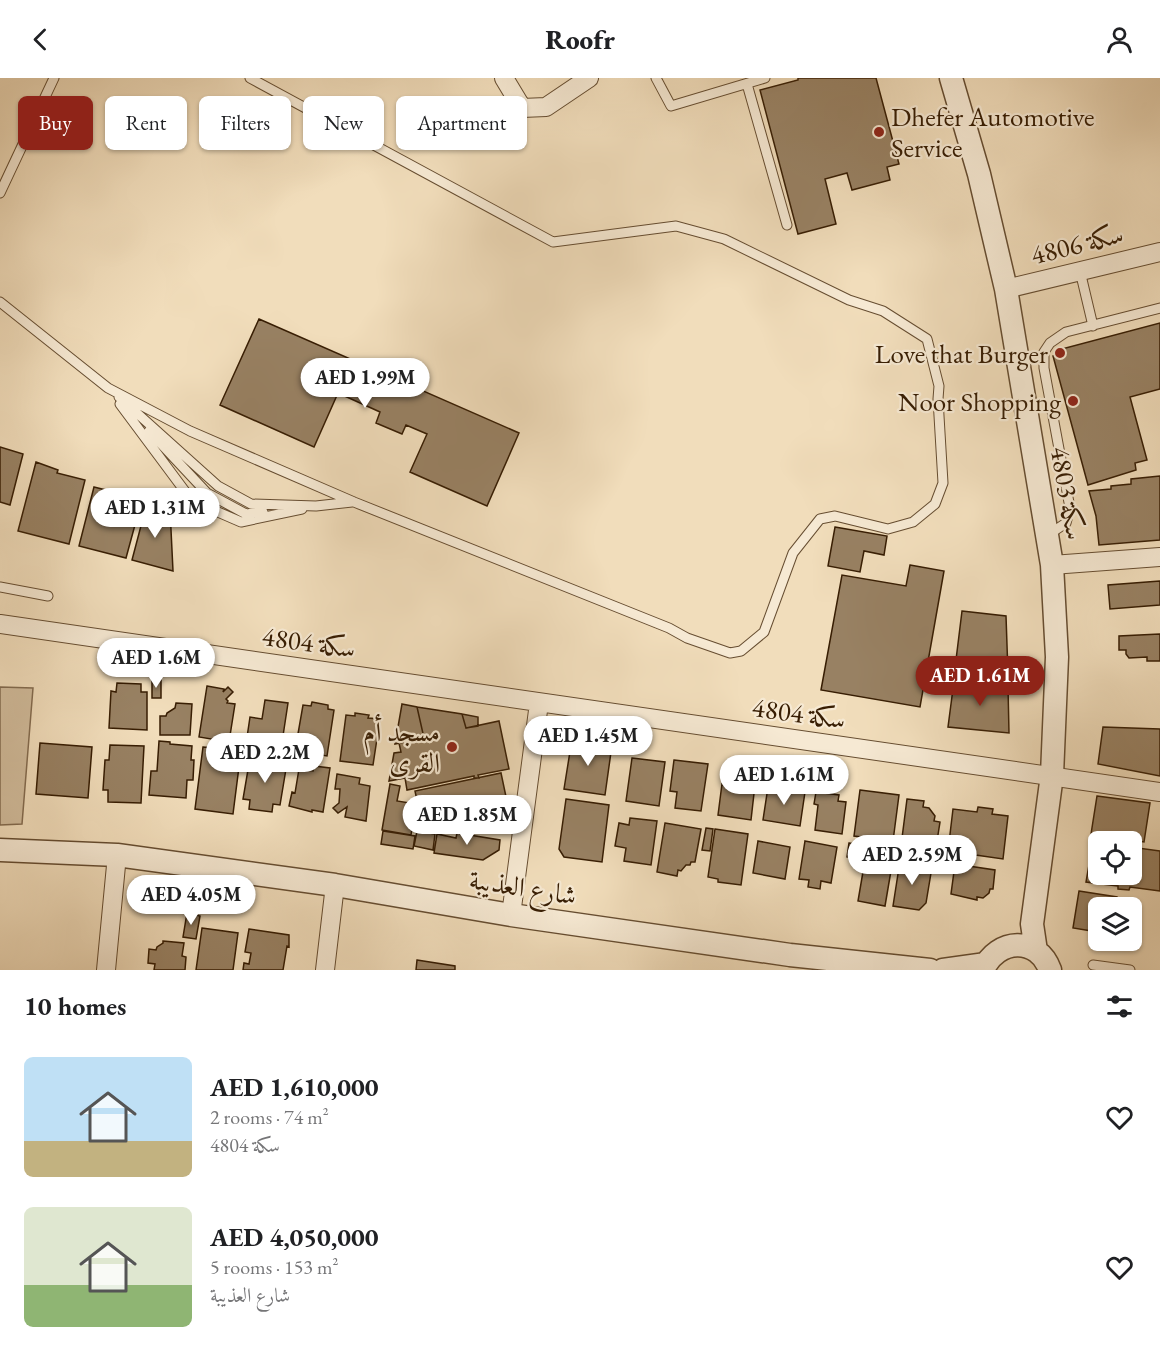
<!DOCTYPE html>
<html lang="en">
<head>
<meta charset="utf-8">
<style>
  body { margin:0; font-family:"EB Garamond",Amiri,serif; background:#f6f6f6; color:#202124; height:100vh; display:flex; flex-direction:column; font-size:22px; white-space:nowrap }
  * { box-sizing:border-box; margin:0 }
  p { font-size:20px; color:#757577 }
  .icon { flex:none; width:33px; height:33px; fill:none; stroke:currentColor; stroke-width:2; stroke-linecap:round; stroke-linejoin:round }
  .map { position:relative; height:892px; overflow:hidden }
  .panel { display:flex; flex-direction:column; background:#fff; flex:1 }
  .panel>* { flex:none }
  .guide { position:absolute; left:18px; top:18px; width:600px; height:54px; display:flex; gap:12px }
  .tools { position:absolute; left:1088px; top:753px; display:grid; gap:12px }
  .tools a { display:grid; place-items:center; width:54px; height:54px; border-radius:9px; background:#fff; box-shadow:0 2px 4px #0004; font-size:30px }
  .price { position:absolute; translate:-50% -51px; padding:0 14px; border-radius:21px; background:#fff; color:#222; font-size:20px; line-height:39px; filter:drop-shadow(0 2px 3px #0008) }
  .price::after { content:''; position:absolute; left:50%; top:36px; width:18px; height:14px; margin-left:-9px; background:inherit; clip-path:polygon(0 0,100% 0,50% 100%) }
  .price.selected { background:#8f2418; color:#fff }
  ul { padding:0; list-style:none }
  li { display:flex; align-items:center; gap:18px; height:150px; padding:0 24px }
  li span { display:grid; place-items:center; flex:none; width:168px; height:120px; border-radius:9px; color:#555 }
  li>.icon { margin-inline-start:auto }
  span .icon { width:72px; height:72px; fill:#fffc; stroke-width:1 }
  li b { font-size:26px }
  h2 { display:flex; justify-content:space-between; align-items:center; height:72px; padding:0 24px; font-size:26px }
  .tag { padding:0 21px; border-radius:9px; background:#fff; box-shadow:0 2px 4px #0004; font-size:21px; line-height:54px }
  .tag.selected { background:#8f2418; color:#fff }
  header { display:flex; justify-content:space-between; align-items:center; height:78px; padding:0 24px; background:#fff; font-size:27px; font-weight:800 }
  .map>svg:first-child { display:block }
  .green { fill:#d1bc9c; stroke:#846c50; stroke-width:1.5 }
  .building { fill:#988163; stroke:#371d03; stroke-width:1.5 }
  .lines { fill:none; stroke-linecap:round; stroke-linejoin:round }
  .service-casing { stroke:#664d31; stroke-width:11 }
  .minor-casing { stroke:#664d31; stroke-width:20 }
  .tertiary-casing { stroke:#664d31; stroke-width:25 }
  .service { stroke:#f6e9d3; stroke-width:9 }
  .minor { stroke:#f6e9d3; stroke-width:18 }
  .tertiary { stroke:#f6e9d3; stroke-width:22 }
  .poi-dot { fill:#8f2418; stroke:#f6e9d3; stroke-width:2 }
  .labels { text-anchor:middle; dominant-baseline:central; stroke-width:4.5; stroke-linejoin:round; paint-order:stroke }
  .poi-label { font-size:27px; fill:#371d03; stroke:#f6e9d3; text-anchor:end }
  .street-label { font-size:27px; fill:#371d03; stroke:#f6e9d3 }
</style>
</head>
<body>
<header><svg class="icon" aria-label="back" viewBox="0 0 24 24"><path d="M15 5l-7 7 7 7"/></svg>Roofr<svg class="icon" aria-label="person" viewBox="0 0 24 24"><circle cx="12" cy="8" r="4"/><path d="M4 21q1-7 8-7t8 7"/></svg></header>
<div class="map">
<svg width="1160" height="892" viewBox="0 0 1160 892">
  <rect width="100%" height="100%" fill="#f1ddbb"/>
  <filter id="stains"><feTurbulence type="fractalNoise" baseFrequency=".00333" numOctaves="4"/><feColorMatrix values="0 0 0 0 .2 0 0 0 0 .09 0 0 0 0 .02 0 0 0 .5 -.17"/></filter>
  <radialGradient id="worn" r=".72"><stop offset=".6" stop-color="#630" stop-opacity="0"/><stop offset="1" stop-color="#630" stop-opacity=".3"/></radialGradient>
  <path class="green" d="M 0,609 L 33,610 L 22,746 L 0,747 Z"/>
  <path class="building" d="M 798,0 L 876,0 L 899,86 L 887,89 L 890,102 L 852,112 L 847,95 L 825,101 L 836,146 L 798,156 L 760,12 L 798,2 Z
    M 259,241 L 519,355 L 487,428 L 410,394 L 427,356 L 406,347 L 402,356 L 376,345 L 380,334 L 338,315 L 314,369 L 220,327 Z
    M 1160,245 L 1160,311 L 1130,319 L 1147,382 L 1135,385 L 1136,392 L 1088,407 L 1053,278 L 1059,276 L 1058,272 Z
    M 0,369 L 23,376 L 10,427 L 0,424 Z
    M 36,384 L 58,392 L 57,395 L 85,402 L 69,466 L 18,453 Z
    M 1160,398 L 1160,462 L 1099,467 L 1096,438 L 1089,413 L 1111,411 L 1111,408 L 1131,406 L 1131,401 Z
    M 94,409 L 142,421 L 126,480 L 79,468 Z
    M 147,425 L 170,431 L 173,493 L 132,482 Z
    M 835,449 L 887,458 L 884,477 L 864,473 L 860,494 L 828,488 Z
    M 910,487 L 944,493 L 920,629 L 821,612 L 842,497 L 906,508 Z
    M 1160,503 L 1160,527 L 1110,531 L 1108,507 Z
    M 962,533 L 1006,538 L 1008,596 L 955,590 Z
    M 1160,556 L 1160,583 L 1147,583 L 1147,579 L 1129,580 L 1126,576 L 1126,572 L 1119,572 L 1119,558 Z
    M 152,602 L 161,602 L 161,620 L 152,620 Z
    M 954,603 L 1008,609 L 1009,655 L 948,649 Z
    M 117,605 L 141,606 L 141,614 L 147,614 L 147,652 L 109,650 L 111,613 L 116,614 Z
    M 207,608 L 224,611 L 223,614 L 228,609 L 233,614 L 226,621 L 228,623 L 227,625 L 235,626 L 229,664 L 199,659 Z
    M 265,622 L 288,625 L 281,671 L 246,666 L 250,639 L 262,641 Z
    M 312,624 L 328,627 L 328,631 L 334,632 L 327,678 L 295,673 L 303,627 L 311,628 Z
    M 176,625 L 192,626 L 190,657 L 160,657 L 160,638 L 166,638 L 167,635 L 175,630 Z
    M 402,626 L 417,629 L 424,660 L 395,666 Z
    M 417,629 L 462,636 L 466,650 L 499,643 L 509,691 L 478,697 L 479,700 L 474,700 L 474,698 L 407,712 L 405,700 L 389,703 L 394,675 L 401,674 L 399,665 L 424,660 Z
    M 355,635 L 369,637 L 368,640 L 380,641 L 373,687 L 340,683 L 346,637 L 355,638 Z
    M 462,636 L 478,639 L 478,648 L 466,650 Z
    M 1103,649 L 1160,651 L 1160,698 L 1098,686 Z
    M 572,661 L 612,667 L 605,717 L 564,711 Z
    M 159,663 L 170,664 L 170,666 L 192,668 L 191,682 L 194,682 L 193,702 L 187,702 L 186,720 L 149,717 L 151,693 L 157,693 Z
    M 40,665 L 92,669 L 88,720 L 36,716 Z
    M 110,667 L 144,668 L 141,725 L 108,724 L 108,712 L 103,712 L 105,682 L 109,682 Z
    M 203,669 L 241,673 L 233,736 L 195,731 Z
    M 250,680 L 287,685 L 280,727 L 273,726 L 272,734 L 249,731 L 250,722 L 243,721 Z
    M 632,680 L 665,684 L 659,728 L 626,723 Z
    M 674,682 L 708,686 L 701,733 L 675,730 L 677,714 L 670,713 Z
    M 731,686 L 757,689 L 751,742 L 718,737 L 722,706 L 724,707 L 726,693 L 730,694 Z
    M 314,688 L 330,690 L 323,734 L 312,732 L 312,734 L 289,728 L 292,714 L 295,715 L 299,691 L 313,693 Z
    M 501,695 L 509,733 L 423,751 L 415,713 Z
    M 337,696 L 360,700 L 359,706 L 370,708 L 366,743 L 345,739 L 347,729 L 338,735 L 333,730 L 339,725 L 340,711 L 335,711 Z
    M 390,706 L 400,708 L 397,723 L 416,726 L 411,757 L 382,752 Z
    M 768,709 L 805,714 L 800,748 L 763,742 Z
    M 860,712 L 899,717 L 893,763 L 854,758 Z
    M 816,714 L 839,717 L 838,723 L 846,724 L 842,756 L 815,752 L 818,727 L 814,726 Z
    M 1097,718 L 1150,725 L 1144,764 L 1091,756 Z
    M 566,721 L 609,727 L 602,784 L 564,779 L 559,771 Z
    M 907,721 L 924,723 L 923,729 L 929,730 L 935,738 L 934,743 L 940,744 L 937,763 L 902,760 Z
    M 978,729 L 993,731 L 992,736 L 1008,738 L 1003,781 L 948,773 L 953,731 L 977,734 Z
    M 495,737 L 498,750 L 473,755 L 470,742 Z
    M 630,740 L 657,743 L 651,787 L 624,783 L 626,770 L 615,768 L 619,745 L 629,747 Z
    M 469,743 L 470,750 L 438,756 L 437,749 Z
    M 665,745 L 701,751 L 695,784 L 691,784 L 690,787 L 686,787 L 681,793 L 678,792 L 677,798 L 657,794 Z
    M 706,750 L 713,751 L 710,773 L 702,772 Z
    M 715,751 L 748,756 L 741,807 L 718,804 L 718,801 L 708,799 Z
    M 383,753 L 415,758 L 413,771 L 381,766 Z
    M 417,753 L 435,756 L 433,772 L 414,768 Z
    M 457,755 L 500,762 L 499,772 L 483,782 L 434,775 L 437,756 L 456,760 Z
    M 758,763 L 790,769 L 785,801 L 753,795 Z
    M 805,763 L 837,769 L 831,805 L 821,803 L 820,811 L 808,809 L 809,802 L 799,801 Z
    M 1093,764 L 1098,765 L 1098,796 L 1131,796 L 1131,769 L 1160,773 L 1160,813 L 1130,809 L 1129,812 L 1118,811 L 1118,808 L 1086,804 Z
    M 849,765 L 879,770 L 877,778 L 893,781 L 885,828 L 858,823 L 865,782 L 847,779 Z
    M 900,783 L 926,787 L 925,789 L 931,795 L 926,825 L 919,832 L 893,828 Z
    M 955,786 L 995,792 L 993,811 L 990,811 L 989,815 L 983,820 L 977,819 L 977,822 L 951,816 Z
    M 1079,813 L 1117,819 L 1116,830 L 1098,830 L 1098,854 L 1073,850 Z
    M 187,835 L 200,838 L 196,861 L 183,859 Z
    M 202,850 L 238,855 L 233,892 L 196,892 Z
    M 249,851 L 289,857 L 289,869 L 287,868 L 283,892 L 243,892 L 244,885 L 249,886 L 251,875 L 245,874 Z
    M 163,863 L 184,865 L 182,878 L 186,879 L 185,892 L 154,892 L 155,886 L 148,885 L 149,871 L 156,872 L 157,869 L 163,865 Z
    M 417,882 L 455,888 L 455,892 L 416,892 Z"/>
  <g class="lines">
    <g class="service-casing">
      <path id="service" d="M 656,0 L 671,28 L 765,0
        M 747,6 L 787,147
        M 0,115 L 54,0
        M 1080,193 L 1093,248
        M 0,224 L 108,310 L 190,353 L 354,424 L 669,550 L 687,560 L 730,575 L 741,573 L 764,554 L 793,475 L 820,441 L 835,438 L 888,451 L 913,444 L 935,426 L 943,405 L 938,321 L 939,308 L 927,261 L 883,233 L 849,222 L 724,161 L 676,148 L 553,164 L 250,0
        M 119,319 L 218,408 L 251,426 L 316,428 L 352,424
        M 120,326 L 187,416 L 211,431 L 241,444 L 302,431
        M 149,353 L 207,415 L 246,436 L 263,434
        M 1048,457 L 1066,445 L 1070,430 L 1044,290 L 1044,274 L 1050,265 L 1066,254 L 1160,230
        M 0,509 L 48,518
        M 1093,887 L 1130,892"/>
    </g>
    <g class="minor-casing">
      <path id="minor" d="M 504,0 L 522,30 L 546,29 L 589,0
        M 1006,211 L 1160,174
        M 1052,487 L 1160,479
        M 0,546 L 1160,714
        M 511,837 L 539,625
        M 106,892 L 117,777
        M 325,892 L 335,807"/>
    </g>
    <g class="tertiary-casing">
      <path id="tertiary" d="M 951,0 L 979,96 L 1006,211 L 1052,487 L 1057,579 L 1052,697 L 1032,846 L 1036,873
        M 0,772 L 117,777 L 335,807 L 511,837 L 790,877 L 930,892
        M 943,892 L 986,886
        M 983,892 C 997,860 1038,858 1050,892"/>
    </g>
    <use href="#service" class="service"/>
    <use href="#minor" class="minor"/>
    <use href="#tertiary" class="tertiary"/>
  </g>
  <g class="poi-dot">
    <circle cx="879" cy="54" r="6"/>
    <circle cx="1060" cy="275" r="6"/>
    <circle cx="1073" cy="323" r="6"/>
    <circle cx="452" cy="669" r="6"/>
  </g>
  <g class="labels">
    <g class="poi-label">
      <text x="891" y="38" text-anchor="start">Dhefer Automotive<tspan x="891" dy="31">Service</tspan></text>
      <text x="1048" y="275">Love that Burger</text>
      <text x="1061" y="323">Noor Shopping</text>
      <text x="440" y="653">مسجد أم<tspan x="440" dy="31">القرى</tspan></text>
    </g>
    <g class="street-label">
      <text transform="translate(1077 166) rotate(-14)">سكة 4806</text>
      <text transform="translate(1068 415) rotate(80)">سكة 4803</text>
      <text transform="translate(309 564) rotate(8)">سكة 4804</text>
      <text transform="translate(799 635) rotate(8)">سكة 4804</text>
      <text transform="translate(523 809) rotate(9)">شارع العذيبة</text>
    </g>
  </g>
  <rect width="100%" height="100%" filter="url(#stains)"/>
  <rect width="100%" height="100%" fill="url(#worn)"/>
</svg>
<div class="tools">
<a><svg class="icon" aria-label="locate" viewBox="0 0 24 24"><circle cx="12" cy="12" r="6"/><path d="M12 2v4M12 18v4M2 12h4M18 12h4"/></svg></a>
<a><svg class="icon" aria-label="layers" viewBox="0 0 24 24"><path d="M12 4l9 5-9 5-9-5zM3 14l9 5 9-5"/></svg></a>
</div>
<b class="price" style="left:365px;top:331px">AED 1.99M</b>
<b class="price" style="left:155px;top:461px">AED 1.31M</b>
<b class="price" style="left:156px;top:611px">AED 1.6M</b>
<b class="price selected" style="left:980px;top:629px">AED 1.61M</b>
<b class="price" style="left:588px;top:689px">AED 1.45M</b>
<b class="price" style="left:265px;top:706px">AED 2.2M</b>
<b class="price" style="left:784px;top:728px">AED 1.61M</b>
<b class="price" style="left:467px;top:768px">AED 1.85M</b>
<b class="price" style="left:912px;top:808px">AED 2.59M</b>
<b class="price" style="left:191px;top:848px">AED 4.05M</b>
<div class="guide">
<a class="tag selected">Buy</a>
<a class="tag">Rent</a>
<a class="tag">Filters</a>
<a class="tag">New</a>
<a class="tag">Apartment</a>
</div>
</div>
<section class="panel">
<h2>10 homes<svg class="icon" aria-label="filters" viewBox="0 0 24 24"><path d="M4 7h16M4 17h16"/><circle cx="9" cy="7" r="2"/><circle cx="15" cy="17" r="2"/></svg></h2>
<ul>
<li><span style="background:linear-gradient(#bfe0f5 70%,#c2b280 0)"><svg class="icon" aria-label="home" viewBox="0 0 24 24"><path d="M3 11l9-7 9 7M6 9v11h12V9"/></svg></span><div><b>AED 1,610,000</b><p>2 rooms · 74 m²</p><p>سكة 4804</p></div><svg class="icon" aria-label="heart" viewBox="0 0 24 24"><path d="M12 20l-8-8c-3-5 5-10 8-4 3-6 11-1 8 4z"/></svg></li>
<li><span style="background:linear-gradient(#dfe7d0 65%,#8fb573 0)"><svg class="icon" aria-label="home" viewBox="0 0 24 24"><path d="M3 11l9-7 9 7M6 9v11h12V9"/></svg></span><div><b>AED 4,050,000</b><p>5 rooms · 153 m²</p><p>شارع العذيبة</p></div><svg class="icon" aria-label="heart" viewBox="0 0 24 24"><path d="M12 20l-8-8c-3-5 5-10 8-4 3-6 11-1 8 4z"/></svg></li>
</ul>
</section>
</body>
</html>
